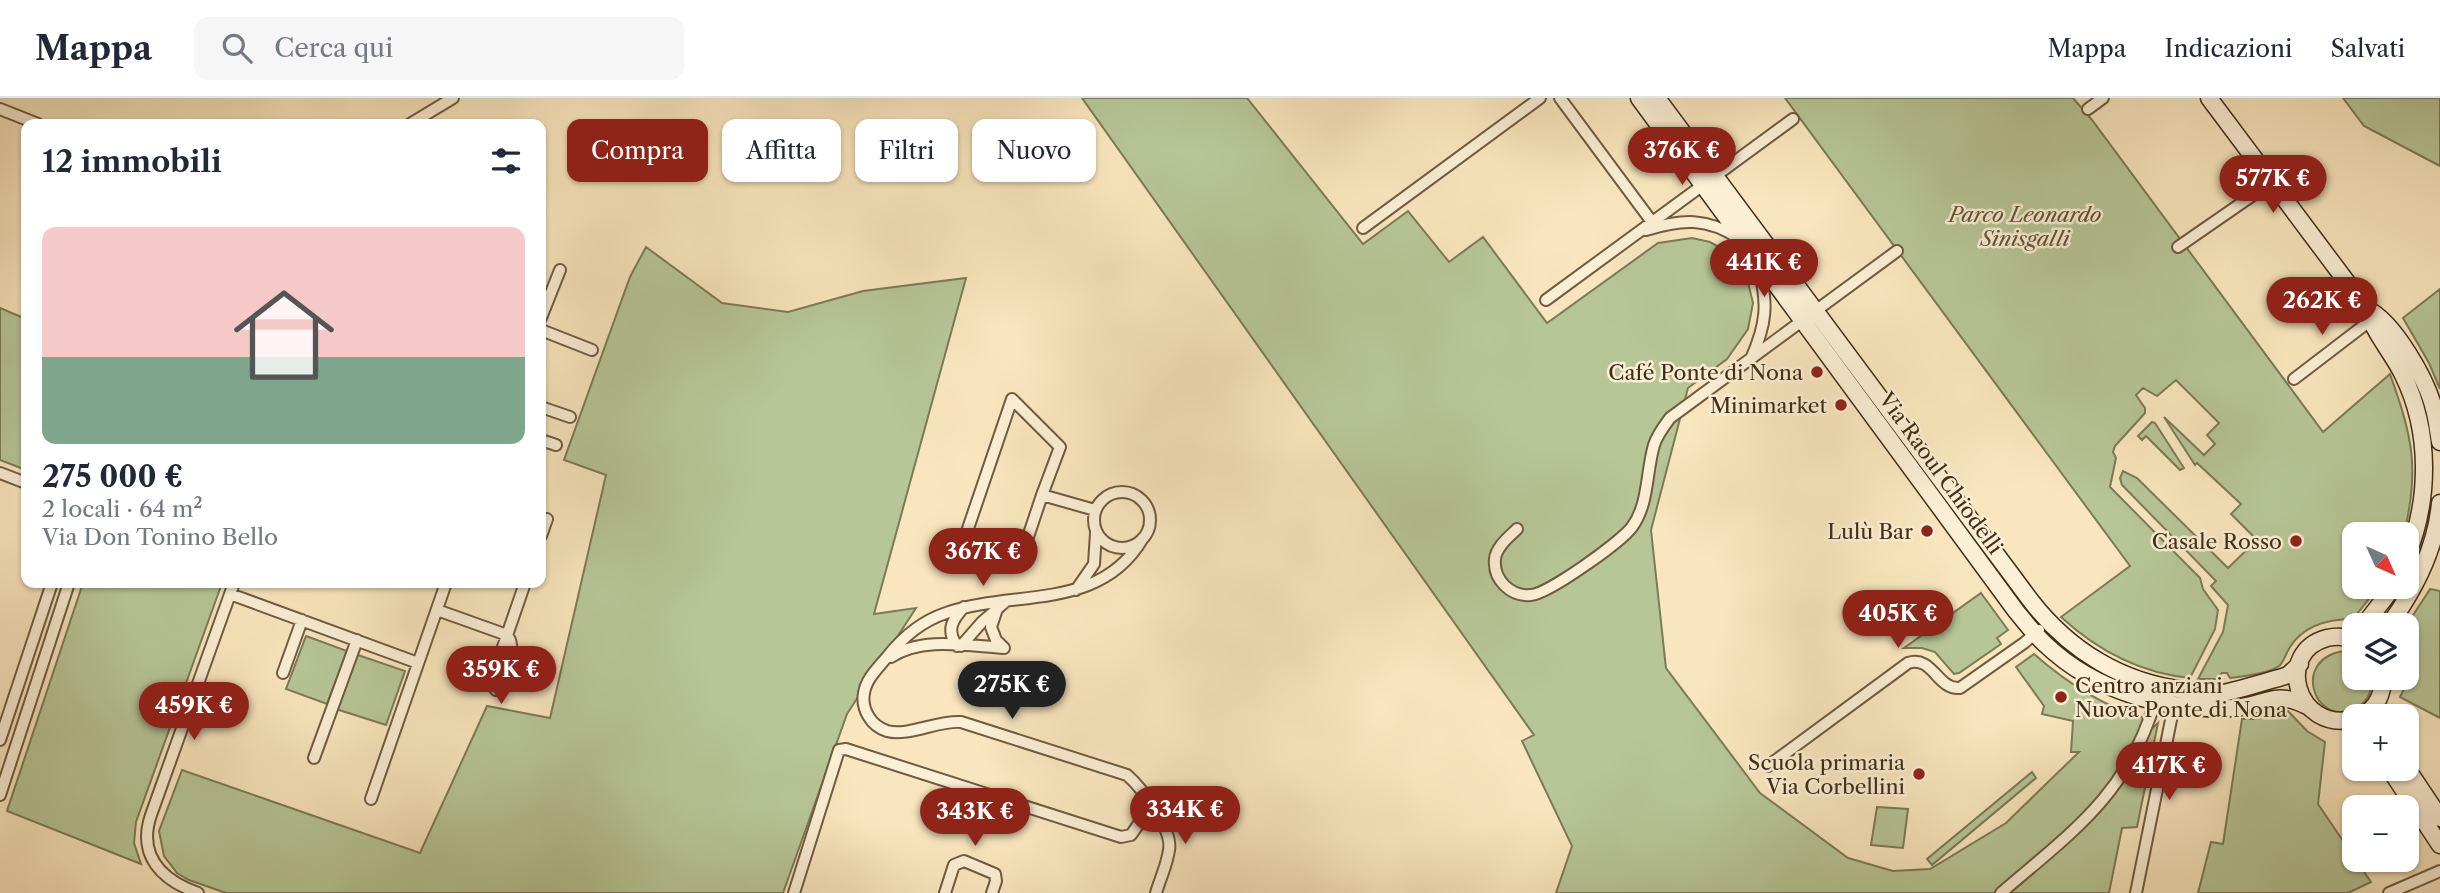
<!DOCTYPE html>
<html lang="it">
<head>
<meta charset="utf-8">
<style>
  body { margin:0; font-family:"Libre Caslon Text",serif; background:#f6f6f7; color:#1f2937; height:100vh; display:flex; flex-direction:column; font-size:26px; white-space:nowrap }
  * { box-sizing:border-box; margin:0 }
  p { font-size:23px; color:#747a83 }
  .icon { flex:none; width:38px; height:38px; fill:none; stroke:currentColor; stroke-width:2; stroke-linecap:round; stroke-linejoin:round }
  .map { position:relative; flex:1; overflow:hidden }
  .panel { position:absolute; left:21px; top:21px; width:525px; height:469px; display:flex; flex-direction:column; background:#fff; border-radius:14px; box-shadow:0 2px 5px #0004 }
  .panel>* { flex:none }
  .hud { position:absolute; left:567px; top:21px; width:665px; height:63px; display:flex; gap:14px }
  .needle { width:46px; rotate:135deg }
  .fabs { position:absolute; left:2342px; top:424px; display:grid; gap:14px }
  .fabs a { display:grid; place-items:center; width:77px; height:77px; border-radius:14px; background:#fff; box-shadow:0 2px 5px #0004; font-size:35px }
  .price { position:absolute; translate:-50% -60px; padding:0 16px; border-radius:24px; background:#8f2418; color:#fff; font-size:23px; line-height:46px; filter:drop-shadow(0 2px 4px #0008) }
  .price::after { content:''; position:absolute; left:50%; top:42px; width:21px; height:16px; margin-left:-10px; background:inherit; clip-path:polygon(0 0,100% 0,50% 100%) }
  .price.active { background:#222; color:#fff }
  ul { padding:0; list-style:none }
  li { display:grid; align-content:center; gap:14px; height:371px; padding:0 21px }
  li+li { border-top:2px solid #e0e1e3 }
  li span { display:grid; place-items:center; height:217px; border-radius:14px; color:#555 }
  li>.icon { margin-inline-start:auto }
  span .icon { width:126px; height:126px; fill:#fffc; stroke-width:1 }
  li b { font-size:30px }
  h2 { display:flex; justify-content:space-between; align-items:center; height:84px; padding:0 21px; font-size:30px }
  .pill { padding:0 24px; border-radius:14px; background:#fff; box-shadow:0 2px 5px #0004; font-size:24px; line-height:63px }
  .pill.active { background:#8f2418; color:#fff }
  header { display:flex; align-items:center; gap:42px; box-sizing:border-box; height:98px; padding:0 35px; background:#fff; border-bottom:2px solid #e0e1e3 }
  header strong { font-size:33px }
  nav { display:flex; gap:38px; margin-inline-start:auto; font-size:24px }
  .search { width:490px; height:63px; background:#f6f6f7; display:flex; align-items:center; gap:18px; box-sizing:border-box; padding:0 24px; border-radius:14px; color:#747a83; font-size:26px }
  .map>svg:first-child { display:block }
  .green { fill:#b7c697; stroke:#7c7a58; stroke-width:2 }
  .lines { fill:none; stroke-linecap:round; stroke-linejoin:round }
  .street-casing { stroke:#705b42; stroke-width:14 }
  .secondary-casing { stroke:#422d18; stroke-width:19 }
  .street { stroke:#fbefd5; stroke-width:10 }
  .secondary { stroke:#fbefd5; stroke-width:16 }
  .poi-dot { fill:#8f2418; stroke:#fbefd5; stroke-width:2.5 }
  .labels { text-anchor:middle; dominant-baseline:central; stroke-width:5; stroke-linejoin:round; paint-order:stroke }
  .park-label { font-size:21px; font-style:italic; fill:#5f5338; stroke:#fbefd5 }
  .poi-label { font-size:21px; fill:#422d18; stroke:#fbefd5; text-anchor:end }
  .street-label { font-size:21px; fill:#422d18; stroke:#fbefd5 }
</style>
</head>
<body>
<header>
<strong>Mappa</strong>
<div class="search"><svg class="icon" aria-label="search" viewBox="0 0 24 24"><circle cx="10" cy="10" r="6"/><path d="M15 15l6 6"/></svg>Cerca qui</div>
<nav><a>Mappa</a><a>Indicazioni</a><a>Salvati</a></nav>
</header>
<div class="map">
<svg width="2440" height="795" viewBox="0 0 2440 795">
  <rect width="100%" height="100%" fill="#f9e6be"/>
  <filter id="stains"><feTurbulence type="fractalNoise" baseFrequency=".00286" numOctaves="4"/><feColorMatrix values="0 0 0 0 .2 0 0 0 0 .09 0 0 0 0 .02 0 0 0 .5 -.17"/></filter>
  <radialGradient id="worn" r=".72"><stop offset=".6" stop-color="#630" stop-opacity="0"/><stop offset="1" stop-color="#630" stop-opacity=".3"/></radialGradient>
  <path class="green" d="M 1082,0 L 1247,0 L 1363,146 L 1408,113 L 1449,164 L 1483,139 L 1547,225 L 1658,145 L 1692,140 L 1710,144 L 1730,155 L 1746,176 L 1753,205 L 1748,231 L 1727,261 L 1688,290 L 1651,432 L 1666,570 L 1760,695 L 1848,760 L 1893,773 L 1930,771 L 2006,725 L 2079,654 L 2071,654 L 2073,623 L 2042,616 L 2044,608 L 2016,569 L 2034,556 C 2067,585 2102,608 2144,620 L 2134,647 L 2158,625 L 2137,729 L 2122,730 L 2109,795 L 1556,795 L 1572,748 L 1522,643 L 1534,637 Z
    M 1785,0 L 2073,0 L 2092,22 L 2323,334 L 2390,276 C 2412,338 2420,370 2404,436 L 2354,436 L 2354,488 L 2379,488 L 2353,521 C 2328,521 2304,527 2290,549 C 2286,555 2284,564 2279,568 C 2267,576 2244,578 2230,580 L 2227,575 L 2222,575 L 2216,581 L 2198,581 L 2223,534 L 2228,507 L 2211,488 L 2216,483 L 2122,387 L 2120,380 L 2123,373 L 2137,380 L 2228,470 L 2257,442 L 2231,416 L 2241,406 L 2197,365 L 2195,367 L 2164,319 L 2204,357 L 2215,346 L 2207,337 L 2219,325 L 2176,282 L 2157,298 L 2143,290 L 2136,297 L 2145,310 L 2145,315 L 2115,348 L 2113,354 L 2116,360 L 2110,389 L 2200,480 L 2203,491 L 2218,512 L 2215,531 L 2190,580 C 2140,575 2098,553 2061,519 L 2130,468 Z
    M 2343,0 L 2440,0 L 2440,68 L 2364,28 Z
    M 646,149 L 722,205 L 788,214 L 863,193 L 966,180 L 874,516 L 916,510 L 847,616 L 783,795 L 226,795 L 189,782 L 177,775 L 164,758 L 159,733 L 182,672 L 420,755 L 487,608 L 550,620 L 606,377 L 564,362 L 630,179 Z
    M 2440,191 L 2440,291 L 2429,265 L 2403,220 Z
    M 0,210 L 26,221 L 26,372 L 0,362 Z
    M 2152,324 L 2155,325 L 2184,370 L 2180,372 L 2146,338 L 2142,342 L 2138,338 Z
    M 83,485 L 222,485 L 136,724 L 134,745 L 141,766 L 7,713 Z
    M 2430,491 L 2440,493 L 2440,620 L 2400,599 L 2403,593 L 2403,579 L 2406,579 L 2406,528 Z
    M 1981,495 L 2008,532 L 1997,540 L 2001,546 L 1959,575 L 1954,576 L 1935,554 L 1922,550 L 1904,550 Z
    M 306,538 L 347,553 L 327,606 L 286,591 Z
    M 2345,553 L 2354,556 L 2354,579 L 2372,580 C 2372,593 2368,605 2354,611 C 2313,629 2291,559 2345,553 Z
    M 355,556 L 405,573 L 386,627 L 336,611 Z
    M 2285,613 L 2288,613 L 2307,633 L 2325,644 L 2318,706 L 2371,784 L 2348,795 L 2198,795 L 2211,744 L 2223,746 L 2242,621 L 2257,621 Z
    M 2032,674 L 2036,680 L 1932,767 L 1927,761 Z
    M 1877,709 L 1908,711 L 1903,750 L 1871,747 Z"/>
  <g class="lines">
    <g class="street-casing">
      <path id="street" d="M 1560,0 L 1652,124
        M 0,11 L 38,26
        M 2088,11 L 2103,0
        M 410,26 L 453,0
        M 1363,130 L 1540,0
        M 1646,132 C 1682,121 1707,119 1740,141
        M 2178,149 L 2272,84
        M 1546,202 L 1793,21
        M 541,220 L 560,172
        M 541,232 L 592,252
        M 1751,261 C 1766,227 1769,205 1758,169
        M 2294,281 L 2375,219
        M 541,309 L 570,319
        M 541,342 L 556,347
        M 0,375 L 26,385
        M1094 422a28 28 0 1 1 56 0a28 28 0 1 1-56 0Z
        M 1042,397 L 1060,349 L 1012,301 L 958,460 L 1025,448 L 1042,397 L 1095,412
        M 1517,431 C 1509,439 1496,449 1495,461 C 1493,482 1511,499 1531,497 C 1548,496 1621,444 1632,429 C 1649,406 1646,374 1654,347 C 1657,337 1664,328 1670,320 L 1897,153
        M 541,438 L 547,421
        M 1143,440 C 1100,514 1015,491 946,515 C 922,523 902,540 887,559 C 878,570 866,581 864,595 C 861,611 871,628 887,633 C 908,639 938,622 961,624 L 1127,677 C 1142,690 1173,732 1169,752 C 1167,767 1160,781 1156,795
        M 1076,492 L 1094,466 L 1096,435
        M 230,496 L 418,565
        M 437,512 L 507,537
        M 507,537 C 517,547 509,588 496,592 L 491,586 L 492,581 L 525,485
        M 957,548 C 946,532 952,522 964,509
        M 961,548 L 982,524 L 996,512
        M 1004,550 L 996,542 L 991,529 L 997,511 L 1006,503
        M 891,559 C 922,538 969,548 1004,550
        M 283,575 L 302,522
        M 0,642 L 52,485
        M 314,660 L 357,542
        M 1768,668 L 1908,565 C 1933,557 1937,592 1960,590 L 2024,545 L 2039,532
        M 0,697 L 69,485
        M 371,701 L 446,485
        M 198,795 C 162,782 137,758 151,717 L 234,485
        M 794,795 L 839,652 L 846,651 L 1121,739 L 1131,737 L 1151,708
        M 945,795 L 954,767 L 964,763 L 995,776 L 996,783 L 992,795
        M 2001,795 C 2072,734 2127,697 2155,604
        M 2136,795 L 2174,607
        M 2389,795 L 2440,773"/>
    </g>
    <g class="secondary-casing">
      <path id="secondary" d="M 1639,0 L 2016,513 C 2025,524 2034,536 2045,546 C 2095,594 2166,613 2234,610 C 2266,608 2274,591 2307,608
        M 1657,0 L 2031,503 C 2069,552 2122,585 2185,592 C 2195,594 2207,597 2217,596 C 2237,593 2259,585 2279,580 L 2288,577 L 2300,566
        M 2209,0 L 2367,211 C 2374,236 2392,254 2403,277 C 2431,334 2430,403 2406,460
        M 2367,211 C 2394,224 2427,282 2434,311 C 2437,322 2438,333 2440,344
        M 2364,527 L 2394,488
        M 2389,527 C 2416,490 2436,450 2440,405
        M 2354,542 C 2345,538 2336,538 2327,540 C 2274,554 2296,635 2354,621
        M 2362,618 C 2378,609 2382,596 2384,579
        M 2406,669 L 2440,720
        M 2389,670 L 2440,747"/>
    </g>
    <use href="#street" class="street"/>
    <use href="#secondary" class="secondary"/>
  </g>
  <g class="poi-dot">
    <circle cx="1817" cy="274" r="7"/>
    <circle cx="1841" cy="307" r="7"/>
    <circle cx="1927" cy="433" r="7"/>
    <circle cx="2296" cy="443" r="7"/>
    <circle cx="2061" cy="599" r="7"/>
    <circle cx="1919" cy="676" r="7"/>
  </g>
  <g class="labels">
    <g class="park-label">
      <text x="2025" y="116">Parco Leonardo<tspan x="2025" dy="24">Sinisgalli</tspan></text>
    </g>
    <g class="poi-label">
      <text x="1803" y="274">Café Ponte di Nona</text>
      <text x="1827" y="307">Minimarket</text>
      <text x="1913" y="433">Lulù Bar</text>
      <text x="2282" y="443">Casale Rosso</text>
      <text x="2075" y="587" text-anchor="start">Centro anziani<tspan x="2075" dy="24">Nuova Ponte di Nona</tspan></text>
      <text x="1905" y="664">Scuola primaria<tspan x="1905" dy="24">Via Corbellini</tspan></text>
    </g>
    <g class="street-label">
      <text transform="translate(1941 375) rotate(54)">Via Raoul Chiodelli</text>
    </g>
  </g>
  <rect width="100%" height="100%" filter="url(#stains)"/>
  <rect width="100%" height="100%" fill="url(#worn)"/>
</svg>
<div class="fabs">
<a><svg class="needle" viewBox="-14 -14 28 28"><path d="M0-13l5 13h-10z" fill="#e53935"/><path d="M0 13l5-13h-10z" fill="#747a83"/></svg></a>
<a><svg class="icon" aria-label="layers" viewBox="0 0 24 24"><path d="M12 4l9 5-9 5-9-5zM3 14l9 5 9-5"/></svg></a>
<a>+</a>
<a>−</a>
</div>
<b class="price" style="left:1682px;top:89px">376K €</b>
<b class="price" style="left:2273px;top:117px">577K €</b>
<b class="price" style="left:1764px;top:201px">441K €</b>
<b class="price" style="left:2322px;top:239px">262K €</b>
<b class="price" style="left:983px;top:490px">367K €</b>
<b class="price" style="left:1898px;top:552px">405K €</b>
<b class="price" style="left:501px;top:608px">359K €</b>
<b class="price active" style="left:1012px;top:623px">275K €</b>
<b class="price" style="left:194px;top:644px">459K €</b>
<b class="price" style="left:2169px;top:704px">417K €</b>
<b class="price" style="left:1185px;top:748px">334K €</b>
<b class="price" style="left:975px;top:750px">343K €</b>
<div class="hud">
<a class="pill active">Compra</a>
<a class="pill">Affitta</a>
<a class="pill">Filtri</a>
<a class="pill">Nuovo</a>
</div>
<section class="panel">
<h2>12 immobili<svg class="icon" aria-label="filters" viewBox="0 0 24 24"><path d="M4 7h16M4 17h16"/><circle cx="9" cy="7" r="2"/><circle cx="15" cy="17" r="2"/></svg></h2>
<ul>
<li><span style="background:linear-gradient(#f6c9c9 60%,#7fa58c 0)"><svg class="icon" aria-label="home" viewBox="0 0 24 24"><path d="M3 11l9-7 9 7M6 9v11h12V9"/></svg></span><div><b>275 000 €</b><p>2 locali · 64 m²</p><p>Via Don Tonino Bello</p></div></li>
</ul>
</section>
</div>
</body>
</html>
